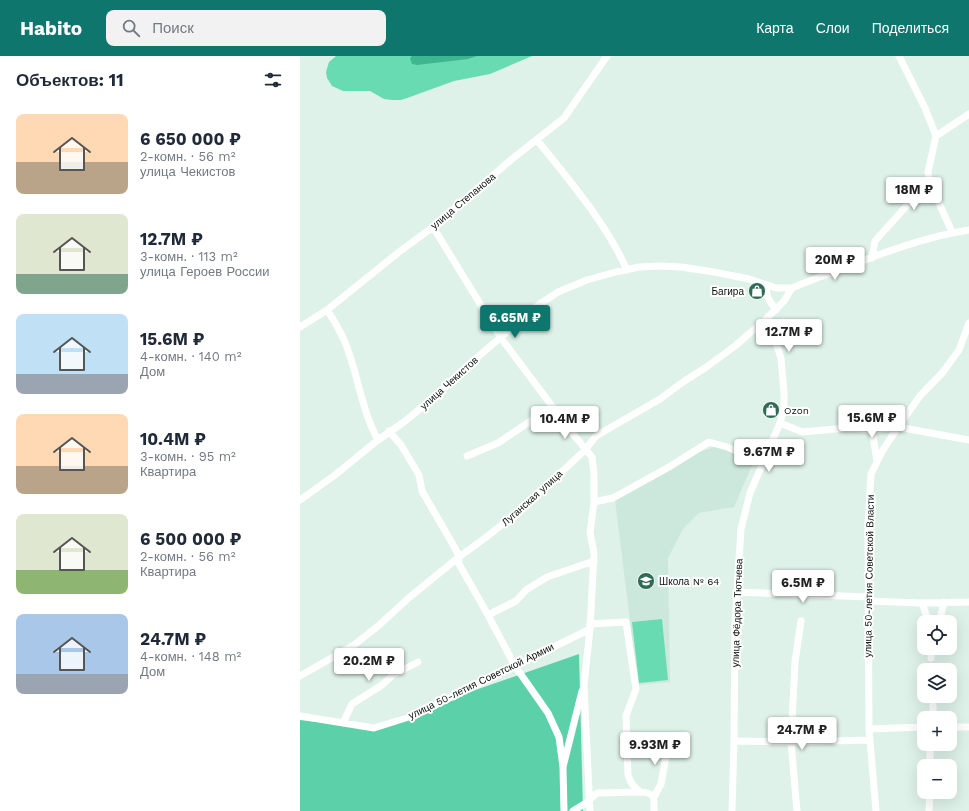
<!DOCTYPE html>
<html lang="ru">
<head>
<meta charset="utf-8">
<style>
  body { margin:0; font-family:"Work Sans",sans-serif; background:#f2f2f3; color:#1f2937; height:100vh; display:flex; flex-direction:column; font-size:15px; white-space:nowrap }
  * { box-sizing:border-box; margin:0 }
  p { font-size:13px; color:#747a83 }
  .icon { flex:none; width:22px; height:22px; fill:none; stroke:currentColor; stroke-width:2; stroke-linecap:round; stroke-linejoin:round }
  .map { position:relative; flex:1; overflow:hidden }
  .details { display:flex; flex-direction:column; background:#fff; width:300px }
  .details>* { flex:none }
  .controls { position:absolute; left:617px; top:559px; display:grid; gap:8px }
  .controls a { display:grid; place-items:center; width:40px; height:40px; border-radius:8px; background:#fff; box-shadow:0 4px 16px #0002; font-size:20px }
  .price { position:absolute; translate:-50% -34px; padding:0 9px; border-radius:4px; background:#fff; color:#222; font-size:13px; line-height:26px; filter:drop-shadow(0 1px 2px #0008) }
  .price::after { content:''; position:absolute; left:50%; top:24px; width:12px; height:9px; margin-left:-6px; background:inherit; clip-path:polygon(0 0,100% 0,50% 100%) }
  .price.current { background:#0f766e; color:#fff }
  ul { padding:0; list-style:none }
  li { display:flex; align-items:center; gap:12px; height:100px; padding:0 16px }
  li span { display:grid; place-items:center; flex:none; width:112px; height:80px; border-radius:8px; color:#555 }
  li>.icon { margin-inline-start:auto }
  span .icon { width:48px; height:48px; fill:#fffc; stroke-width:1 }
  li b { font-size:17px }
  h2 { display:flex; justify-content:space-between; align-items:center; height:48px; padding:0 16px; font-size:17px }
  header { display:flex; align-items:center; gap:24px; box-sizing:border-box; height:56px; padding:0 20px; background:#0f766e; color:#fff }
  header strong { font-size:19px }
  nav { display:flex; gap:22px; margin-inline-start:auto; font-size:14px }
  .search { width:280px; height:36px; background:#f2f2f3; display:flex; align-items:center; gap:10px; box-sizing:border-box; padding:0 14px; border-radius:8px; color:#747a83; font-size:15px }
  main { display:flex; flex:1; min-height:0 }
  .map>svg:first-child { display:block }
  .built { fill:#cce8dc }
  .green { fill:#68dbb2 }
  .forest { fill:#5cd1a9 }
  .water { fill:#3eb790 }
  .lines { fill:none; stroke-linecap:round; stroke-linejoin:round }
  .minor { stroke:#fff; stroke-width:7 }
  .labels { text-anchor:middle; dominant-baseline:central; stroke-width:4; stroke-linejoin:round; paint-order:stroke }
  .street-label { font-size:10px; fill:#0b120f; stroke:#fff }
  .poi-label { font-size:10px; fill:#0b120f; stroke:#fff; text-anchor:start }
</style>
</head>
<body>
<header>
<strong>Habito</strong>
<div class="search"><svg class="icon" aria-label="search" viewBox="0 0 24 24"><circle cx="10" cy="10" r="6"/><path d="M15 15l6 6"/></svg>Поиск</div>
<nav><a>Карта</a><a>Слои</a><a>Поделиться</a></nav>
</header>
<main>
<section class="details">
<h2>Объектов: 11<svg class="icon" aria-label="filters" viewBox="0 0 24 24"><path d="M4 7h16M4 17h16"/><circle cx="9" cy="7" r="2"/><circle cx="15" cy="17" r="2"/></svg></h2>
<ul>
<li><span style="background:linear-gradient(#ffd9b3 60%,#b9a48a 0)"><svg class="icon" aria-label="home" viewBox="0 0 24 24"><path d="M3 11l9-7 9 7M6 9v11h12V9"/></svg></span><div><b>6 650 000 ₽</b><p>2-комн. · 56 m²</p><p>улица Чекистов</p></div></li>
<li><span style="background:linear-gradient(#dfe7d0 75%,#7fa58c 0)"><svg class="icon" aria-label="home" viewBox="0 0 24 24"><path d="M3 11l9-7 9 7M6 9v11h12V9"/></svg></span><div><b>12.7M ₽</b><p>3-комн. · 113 m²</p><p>улица Героев России</p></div></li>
<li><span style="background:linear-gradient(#bfe0f5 75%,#9aa5b1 0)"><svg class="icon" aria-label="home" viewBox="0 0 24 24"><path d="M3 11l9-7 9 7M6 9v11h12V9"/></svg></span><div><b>15.6M ₽</b><p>4-комн. · 140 m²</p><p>Дом</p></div></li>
<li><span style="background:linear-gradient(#ffd9b3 65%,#b9a48a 0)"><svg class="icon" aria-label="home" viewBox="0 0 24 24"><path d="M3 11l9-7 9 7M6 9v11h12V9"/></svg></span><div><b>10.4M ₽</b><p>3-комн. · 95 m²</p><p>Квартира</p></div></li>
<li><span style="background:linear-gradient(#dfe7d0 70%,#8fb573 0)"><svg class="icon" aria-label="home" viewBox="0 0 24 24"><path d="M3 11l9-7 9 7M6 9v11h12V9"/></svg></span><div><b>6 500 000 ₽</b><p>2-комн. · 56 m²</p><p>Квартира</p></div></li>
<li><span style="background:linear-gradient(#a9c7e8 75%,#9aa5b1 0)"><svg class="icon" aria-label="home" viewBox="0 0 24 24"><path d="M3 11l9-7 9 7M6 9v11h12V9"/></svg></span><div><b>24.7M ₽</b><p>4-комн. · 148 m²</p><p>Дом</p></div></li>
</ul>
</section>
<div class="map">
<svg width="669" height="755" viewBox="0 0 669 755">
  <rect width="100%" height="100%" fill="#def2e9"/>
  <path class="built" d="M 417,390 L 454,405 L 434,451 L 399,457 L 383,473 L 368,502 L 370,626 L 338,629 L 315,444 L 399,396 Z"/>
  <path class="green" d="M 36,0 L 232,0 L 190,18 L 154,25 L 110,41 L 101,44 L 92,44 L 84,43 L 70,35 L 43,35 L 32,30 L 27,22 L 26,16 L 29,6 Z
    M 362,563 L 368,624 L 339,627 L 332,566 Z"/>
  <path class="forest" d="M 279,598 L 283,755 L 0,755 L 0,664 L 66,672 Z"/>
  <path class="water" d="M 112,0 L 177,0 L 168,3 L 117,9 L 112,8 L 110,2 Z"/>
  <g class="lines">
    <path class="minor" d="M 599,0 L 625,52 L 636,80 L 628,116 L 629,125
      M 636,80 L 669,58
      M 237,84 C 269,124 306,167 327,214
      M 133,171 L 201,282 L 273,378 L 292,401 L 294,419 L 294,446 L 290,477 L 294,497 L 290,573 L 284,629 L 290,755
      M 572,202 L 575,185 L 629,125 L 652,176
      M 467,230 C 465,240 470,246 476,254
      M 27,254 C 34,264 40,275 45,286 C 58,318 61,353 78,384
      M 0,271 L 27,254 L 99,196 L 133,171 L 212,103 L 264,62 L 307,0
      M 480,367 L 502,376 L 547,372 L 572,374 L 598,371 L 669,384
      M 572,374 L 577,405
      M 89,375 L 101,389 L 119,419 L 122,435 L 155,492 L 159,501 L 159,508 L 188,559 L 215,610 L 248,657 L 259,681 L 263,711
      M 167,400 L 198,387 L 232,364 L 255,353
      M 0,444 L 35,419 L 78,384 L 104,366 L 137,339 L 167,310 L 240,248 L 258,236 L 287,224 L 316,216 L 339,211 L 360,210 L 381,211 L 414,216 L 449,223 L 476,232 L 492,232
      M 294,446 L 313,442 L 369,411 L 409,386 L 427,391 L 463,406
      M 437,536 L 569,541
      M 569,545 L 622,547 L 669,546
      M 622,547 L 629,566
      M 188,559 L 216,545 L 226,534 L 247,521 L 294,505
      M 638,566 L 640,563 L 644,546
      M 290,568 L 326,566 L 336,633 L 326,660 L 328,719 L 332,728 L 340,736 C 356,737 354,741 354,755
      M 631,602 L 632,592
      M 0,620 L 54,589 L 78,570 L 111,540 L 159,501 L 185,482 L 221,454 L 285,394 L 296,380 L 360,343 L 383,326 L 405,312 L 435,290 L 464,265
      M 0,660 L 74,672 L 115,659 L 290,573
      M 632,662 L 633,655 L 633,649
      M 43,667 L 52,648 L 82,629 L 93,619 L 118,606
      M 650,671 L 669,671
      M 569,673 L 624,671
      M 434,685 L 491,686 L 569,684
      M 630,688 L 630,710
      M 354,741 L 361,728 L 369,684
      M 264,755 L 263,711 L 282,635
      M 273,755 L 286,747 L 297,737 L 340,736
      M 432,755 L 434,685 L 435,568 L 441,473 L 450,437 L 480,367 L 484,351 L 484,337 L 481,302 L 471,272 L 464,265 L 484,245 L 492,232 L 504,227 C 555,208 615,182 669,174
      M 497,755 L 491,686 L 495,606 L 501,565
      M 576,755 L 569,673 L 568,468 L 571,418 L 583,394 L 598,371 L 620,340 L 643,316 L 659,294 L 669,267
      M 629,755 L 630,736"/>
  </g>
  <defs>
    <g id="shop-disc" transform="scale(0.9)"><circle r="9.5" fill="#2f6b56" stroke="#fff"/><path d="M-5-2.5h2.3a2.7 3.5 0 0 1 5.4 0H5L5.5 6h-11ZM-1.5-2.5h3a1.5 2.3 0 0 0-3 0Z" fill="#fff"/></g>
    <g id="school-disc" transform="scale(0.9)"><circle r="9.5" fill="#2f6b56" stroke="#fff"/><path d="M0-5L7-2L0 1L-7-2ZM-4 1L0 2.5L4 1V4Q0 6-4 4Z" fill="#fff"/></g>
  </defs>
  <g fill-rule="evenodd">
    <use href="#shop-disc" x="457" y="235"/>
    <use href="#shop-disc" x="471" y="354"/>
    <use href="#school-disc" x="346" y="525"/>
  </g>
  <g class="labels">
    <g class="street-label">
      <text transform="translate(163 145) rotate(-40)">улица Степанова</text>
      <text transform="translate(149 327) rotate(-42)">улица Чекистов</text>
      <text transform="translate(232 442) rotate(-42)">Луганская улица</text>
      <text transform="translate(569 520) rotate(-89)">улица 50-летия Советской Власти</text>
      <text transform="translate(437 557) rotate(-88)">улица Фёдора Тютчева</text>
      <text transform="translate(181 625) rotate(-26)">улица 50-летия Советской Армии</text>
    </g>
    <g class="poi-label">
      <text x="444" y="235" text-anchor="end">Багира</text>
      <text x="484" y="354">Ozon</text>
      <text x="359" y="525">Школа № 64</text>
    </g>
  </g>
</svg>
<div class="controls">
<a><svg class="icon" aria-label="locate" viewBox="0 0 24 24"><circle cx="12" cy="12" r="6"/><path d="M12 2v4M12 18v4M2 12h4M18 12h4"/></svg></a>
<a><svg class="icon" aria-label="layers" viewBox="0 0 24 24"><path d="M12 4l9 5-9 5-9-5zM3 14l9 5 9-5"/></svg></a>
<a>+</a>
<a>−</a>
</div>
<b class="price" style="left:614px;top:155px">18M ₽</b>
<b class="price" style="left:535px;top:225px">20M ₽</b>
<b class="price current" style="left:215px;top:283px">6.65M ₽</b>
<b class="price" style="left:489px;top:297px">12.7M ₽</b>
<b class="price" style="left:572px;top:383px">15.6M ₽</b>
<b class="price" style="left:265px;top:384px">10.4M ₽</b>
<b class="price" style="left:469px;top:417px">9.67M ₽</b>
<b class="price" style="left:503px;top:548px">6.5M ₽</b>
<b class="price" style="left:69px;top:626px">20.2M ₽</b>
<b class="price" style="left:502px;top:695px">24.7M ₽</b>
<b class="price" style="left:355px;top:710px">9.93M ₽</b>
</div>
</main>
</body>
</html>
